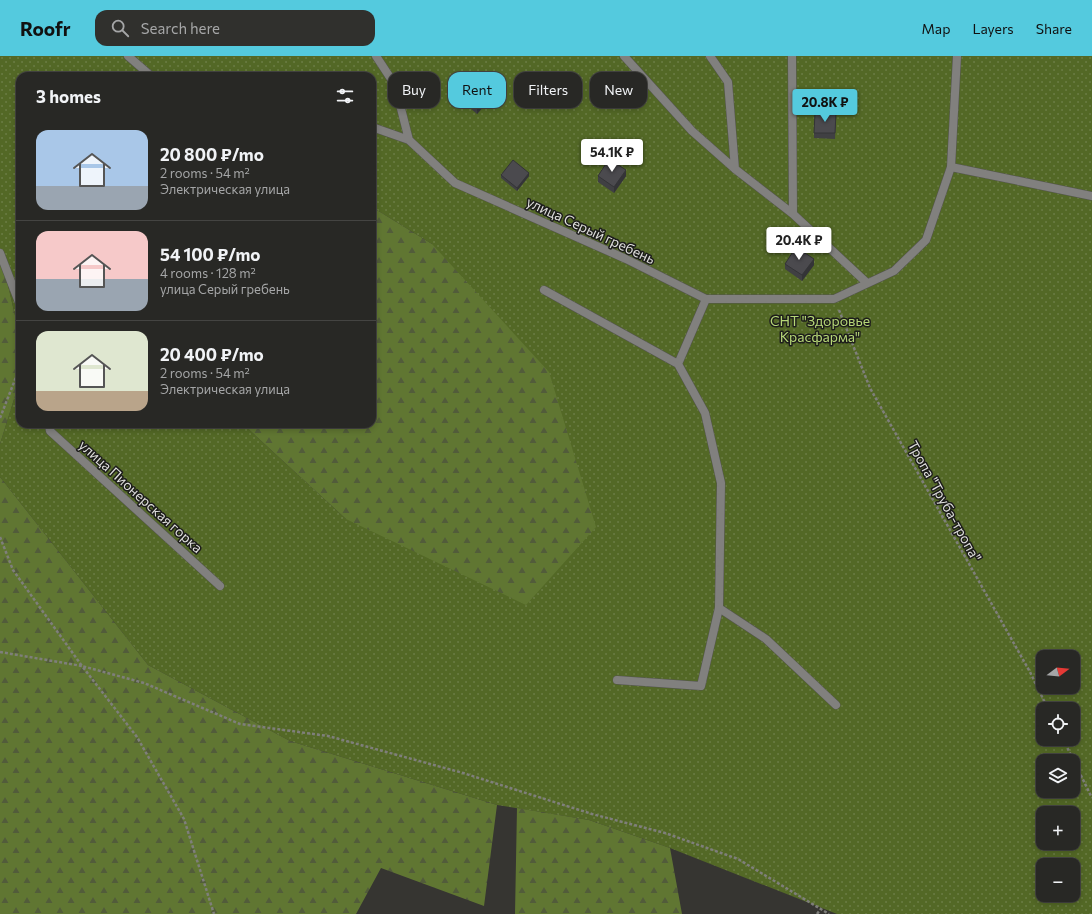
<!DOCTYPE html>
<html lang="en">
<head>
<meta charset="utf-8">
<style>
  body { margin:0; font-family:Commissioner,sans-serif; background:#30302d; color:#f1f3f6; height:100vh; display:flex; flex-direction:column; font-size:15px; white-space:nowrap }
  * { box-sizing:border-box; margin:0 }
  p { font-size:13px; color:#a5a6a7 }
  .icon { flex:none; width:22px; height:22px; fill:none; stroke:currentColor; stroke-width:2; stroke-linecap:round; stroke-linejoin:round }
  .map { position:relative; flex:1; overflow:hidden }
  .side { position:absolute; left:16px; top:16px; width:360px; height:356px; display:flex; flex-direction:column; background:#282825; border-radius:12px; box-shadow:0 2px 6px #0003,0 0 0 1px #444442 }
  .side>* { flex:none }
  .banner { position:absolute; left:388px; top:16px; width:380px; height:36px; display:flex; gap:8px }
  .needle { width:26px; rotate:74deg }
  .controls { position:absolute; left:1036px; top:594px; display:grid; gap:8px }
  .controls a { display:grid; place-items:center; width:44px; height:44px; border-radius:8px; background:#282825; box-shadow:0 2px 6px #0003,0 0 0 1px #444442; font-size:20px }
  .price { position:absolute; translate:-50% -34px; padding:0 9px; border-radius:4px; background:#fff; color:#222; font-size:13px; line-height:26px; filter:drop-shadow(0 1px 2px #0008) }
  .price::after { content:''; position:absolute; left:50%; top:24px; width:12px; height:9px; margin-left:-6px; background:inherit; clip-path:polygon(0 0,100% 0,50% 100%) }
  .price.on { background:#54cade; color:#111 }
  ul { padding:0; list-style:none }
  li { display:flex; align-items:center; gap:12px; height:100px; padding:0 20px }
  li+li { border-top:1px solid #444442 }
  li span { display:grid; place-items:center; flex:none; width:112px; height:80px; border-radius:12px; color:#555 }
  li>.icon { margin-inline-start:auto }
  span .icon { width:48px; height:48px; fill:#fffc; stroke-width:1 }
  li b { font-size:17px }
  h2 { display:flex; justify-content:space-between; align-items:center; height:48px; padding:0 20px; font-size:17px }
  .pill { padding:0 14px; border-radius:12px; background:#282825; box-shadow:0 2px 6px #0003,0 0 0 1px #444442; font-size:14px; line-height:36px }
  .pill.on { background:#54cade; color:#111 }
  header { display:flex; align-items:center; gap:24px; box-sizing:border-box; height:56px; padding:0 20px; background:#54cade; color:#111 }
  header strong { font-size:19px }
  nav { display:flex; gap:22px; margin-inline-start:auto; font-size:14px }
  .search { width:280px; height:36px; background:#30302d; display:flex; align-items:center; gap:10px; box-sizing:border-box; padding:0 14px; border-radius:12px; color:#a5a6a7; font-size:15px }
  .map>svg:first-child { display:block }
  .green { fill:url(#green-dots); fill-rule:evenodd }
  .forest { fill:url(#forest-firs) }
  .lines { fill:none; stroke-linecap:round; stroke-linejoin:round }
  .service-casing { stroke:#545450; stroke-width:9 }
  .minor-casing { stroke:#545450; stroke-width:9 }
  .path { stroke:#7f7f7b; stroke-width:2.5; stroke-dasharray:3 2; stroke-linecap:butt }
  .service { stroke:#81807e; stroke-width:8 }
  .minor { stroke:#81807e; stroke-width:8 }
  .wall { fill:#404043 }
  .shaded-wall { fill:#343437 }
  .building { fill:#4b4a4e; stroke:#343437 }
  .labels { text-anchor:middle; dominant-baseline:central; stroke-width:3; stroke-linejoin:round; paint-order:stroke }
  .street-label { font-size:14px; fill:#dfdfdc; stroke:#1d1d1b }
  .park-label { font-size:14px; fill:#b6d777; stroke:#1d1d1b }
</style>
</head>
<body>
<header>
<strong>Roofr</strong>
<div class="search"><svg class="icon" aria-label="search" viewBox="0 0 24 24"><circle cx="10" cy="10" r="6"/><path d="M15 15l6 6"/></svg>Search here</div>
<nav><a>Map</a><a>Layers</a><a>Share</a></nav>
</header>
<div class="map">
<svg width="1092" height="858" viewBox="0 0 1092 858">
  <defs>
    <pattern id="green-dots" width="8" height="8" patternUnits="userSpaceOnUse"><rect width="8" height="8" fill="#536826"/><path d="M2 2h.1M6 6h.1" fill="none" stroke="#6b7d45" stroke-width="1.8" stroke-linecap="round"/></pattern>
    <pattern id="forest-firs" width="22" height="20" patternUnits="userSpaceOnUse"><rect width="22" height="20" fill="#607632"/><path d="M5 1l3.5 6h-7zM16 11l3.5 6h-7z" fill="#525c3a"/></pattern>
  </defs>
  <rect width="100%" height="100%" fill="#363531"/>
  <path class="green" d="M 0,0 L 1092,0 L 1092,858 L 837,858 L 670,792 L 589,764 L 497,749 L 290,685 L 148,609 L 0,421 L 0,388 L 20,324 L 20,368 L 243,368 L 346,463 L 432,188 L 372,151 L 372,20 L 20,20 L 20,281 L 4,212 L 0,205 ZM 1043,601 L 1073,601 L 1073,631 L 1043,631 ZM 1043,653 L 1073,653 L 1073,683 L 1043,683 ZM 1043,705 L 1073,705 L 1073,735 L 1043,735 ZM 1043,757 L 1073,757 L 1073,787 L 1043,787 ZM 1043,809 L 1073,809 L 1073,839 L 1043,839 Z"/>
  <path class="forest" d="M 372,151 L 432,188 L 549,316 L 596,471 L 526,549 L 346,463 L 243,368 L 372,368 Z
    M 0,205 L 4,212 L 20,281 L 20,324 L 0,388 Z
    M 0,421 L 148,609 L 290,685 L 497,749 L 484,850 L 381,812 L 356,858 L 0,858 Z
    M 517,752 L 589,764 L 670,792 L 682,858 L 515,858 Z"/>
  <g class="lines">
    <g class="service-casing">
      <path id="service" d="M 544,234 L 678,308 L 705,357 L 721,427 L 719,552 L 701,630 L 617,624
        M 678,308 L 706,243
        M 719,552 L 766,583 L 836,649"/>
    </g>
    <g class="minor-casing">
      <path id="minor" d="M 128,0 L 151,20
        M 376,0 L 395,29 L 409,84 L 455,127 L 626,203 L 706,243 L 834,243 L 894,215 L 926,184 L 951,111 L 957,0
        M 624,0 L 692,75 L 735,113 L 793,158
        M 710,0 L 728,26 L 735,113
        M 792,0 L 793,158 L 867,227
        M 372,71 L 409,84
        M 951,111 L 1092,140
        M 0,197 L 20,249
        M 49,368 L 50,375 L 220,530"/>
    </g>
    <path class="path" d="M 839,254 L 870,332 L 1030,616 L 1048,653
      M 0,362 L 20,311
      M 0,481 L 13,514 L 82,610 L 144,627 L 240,668 L 328,680 L 463,717 L 592,758 L 665,777 L 738,803 L 829,858
      M 0,596 L 82,610 L 137,681 L 184,763 L 214,858
      M 1063,683 L 1092,742
      M 817,858 L 820,854"/>
    <use href="#service" class="service"/>
    <use href="#minor" class="minor"/>
  </g>
  <path class="wall" d="M 462,39 L 491,42 L 477,58 L 462,45 Z
    M 836,57 L 835,83 L 814,82 L 814,77 Z
    M 501,119 L 529,120 L 517,135 L 501,122 Z
    M 598,120 L 626,120 L 614,137 L 598,126 Z
    M 785,208 L 814,209 L 802,225 L 785,213 Z"/>
  <path class="shaded-wall" d="M 491,36 L 491,42 L 477,58 L 477,52 Z
    M 626,114 L 626,120 L 614,137 L 614,131 Z
    M 529,117 L 529,120 L 517,135 L 517,132 Z
    M 814,203 L 814,209 L 802,225 L 802,219 Z"/>
  <path class="building" d="M 475,23 L 491,36 L 477,52 L 462,39 Z
    M 815,57 L 836,57 L 835,77 L 814,77 Z
    M 609,103 L 626,114 L 614,131 L 598,120 Z
    M 513,104 L 529,117 L 517,132 L 501,119 Z
    M 796,191 L 814,203 L 802,219 L 785,208 Z"/>
  <g class="labels">
    <g class="street-label">
      <text transform="translate(591 174) rotate(25)">улица Серый гребень</text>
      <text transform="translate(141 440) rotate(42)">улица Пионерская горка</text>
      <text transform="translate(945 445) rotate(61)">Тропа "Труба-тропа"</text>
    </g>
    <g class="park-label">
      <text x="820" y="264">СНТ "Здоровье<tspan x="820" dy="16">Красфарма"</tspan></text>
    </g>
  </g>
</svg>
<div class="controls">
<a><svg class="needle" viewBox="-14 -14 28 28"><path d="M0-13l5 13h-10z" fill="#e53935"/><path d="M0 13l5-13h-10z" fill="#a5a6a7"/></svg></a>
<a><svg class="icon" aria-label="locate" viewBox="0 0 24 24"><circle cx="12" cy="12" r="6"/><path d="M12 2v4M12 18v4M2 12h4M18 12h4"/></svg></a>
<a><svg class="icon" aria-label="layers" viewBox="0 0 24 24"><path d="M12 4l9 5-9 5-9-5zM3 14l9 5 9-5"/></svg></a>
<a>+</a>
<a>−</a>
</div>
<b class="price on" style="left:825px;top:67px">20.8K ₽</b>
<b class="price" style="left:612px;top:117px">54.1K ₽</b>
<b class="price" style="left:799px;top:205px">20.4K ₽</b>
<div class="banner">
<a class="pill">Buy</a>
<a class="pill on">Rent</a>
<a class="pill">Filters</a>
<a class="pill">New</a>
</div>
<section class="side">
<h2>3 homes<svg class="icon" aria-label="filters" viewBox="0 0 24 24"><path d="M4 7h16M4 17h16"/><circle cx="9" cy="7" r="2"/><circle cx="15" cy="17" r="2"/></svg></h2>
<ul>
<li><span style="background:linear-gradient(#a9c7e8 70%,#9aa5b1 0)"><svg class="icon" aria-label="home" viewBox="0 0 24 24"><path d="M3 11l9-7 9 7M6 9v11h12V9"/></svg></span><div><b>20 800 ₽/mo</b><p>2 rooms · 54 m²</p><p>Электрическая улица</p></div></li>
<li><span style="background:linear-gradient(#f6c9c9 60%,#9aa5b1 0)"><svg class="icon" aria-label="home" viewBox="0 0 24 24"><path d="M3 11l9-7 9 7M6 9v11h12V9"/></svg></span><div><b>54 100 ₽/mo</b><p>4 rooms · 128 m²</p><p>улица Серый гребень</p></div></li>
<li><span style="background:linear-gradient(#dfe7d0 75%,#b9a48a 0)"><svg class="icon" aria-label="home" viewBox="0 0 24 24"><path d="M3 11l9-7 9 7M6 9v11h12V9"/></svg></span><div><b>20 400 ₽/mo</b><p>2 rooms · 54 m²</p><p>Электрическая улица</p></div></li>
</ul>
</section>
</div>
</body>
</html>
